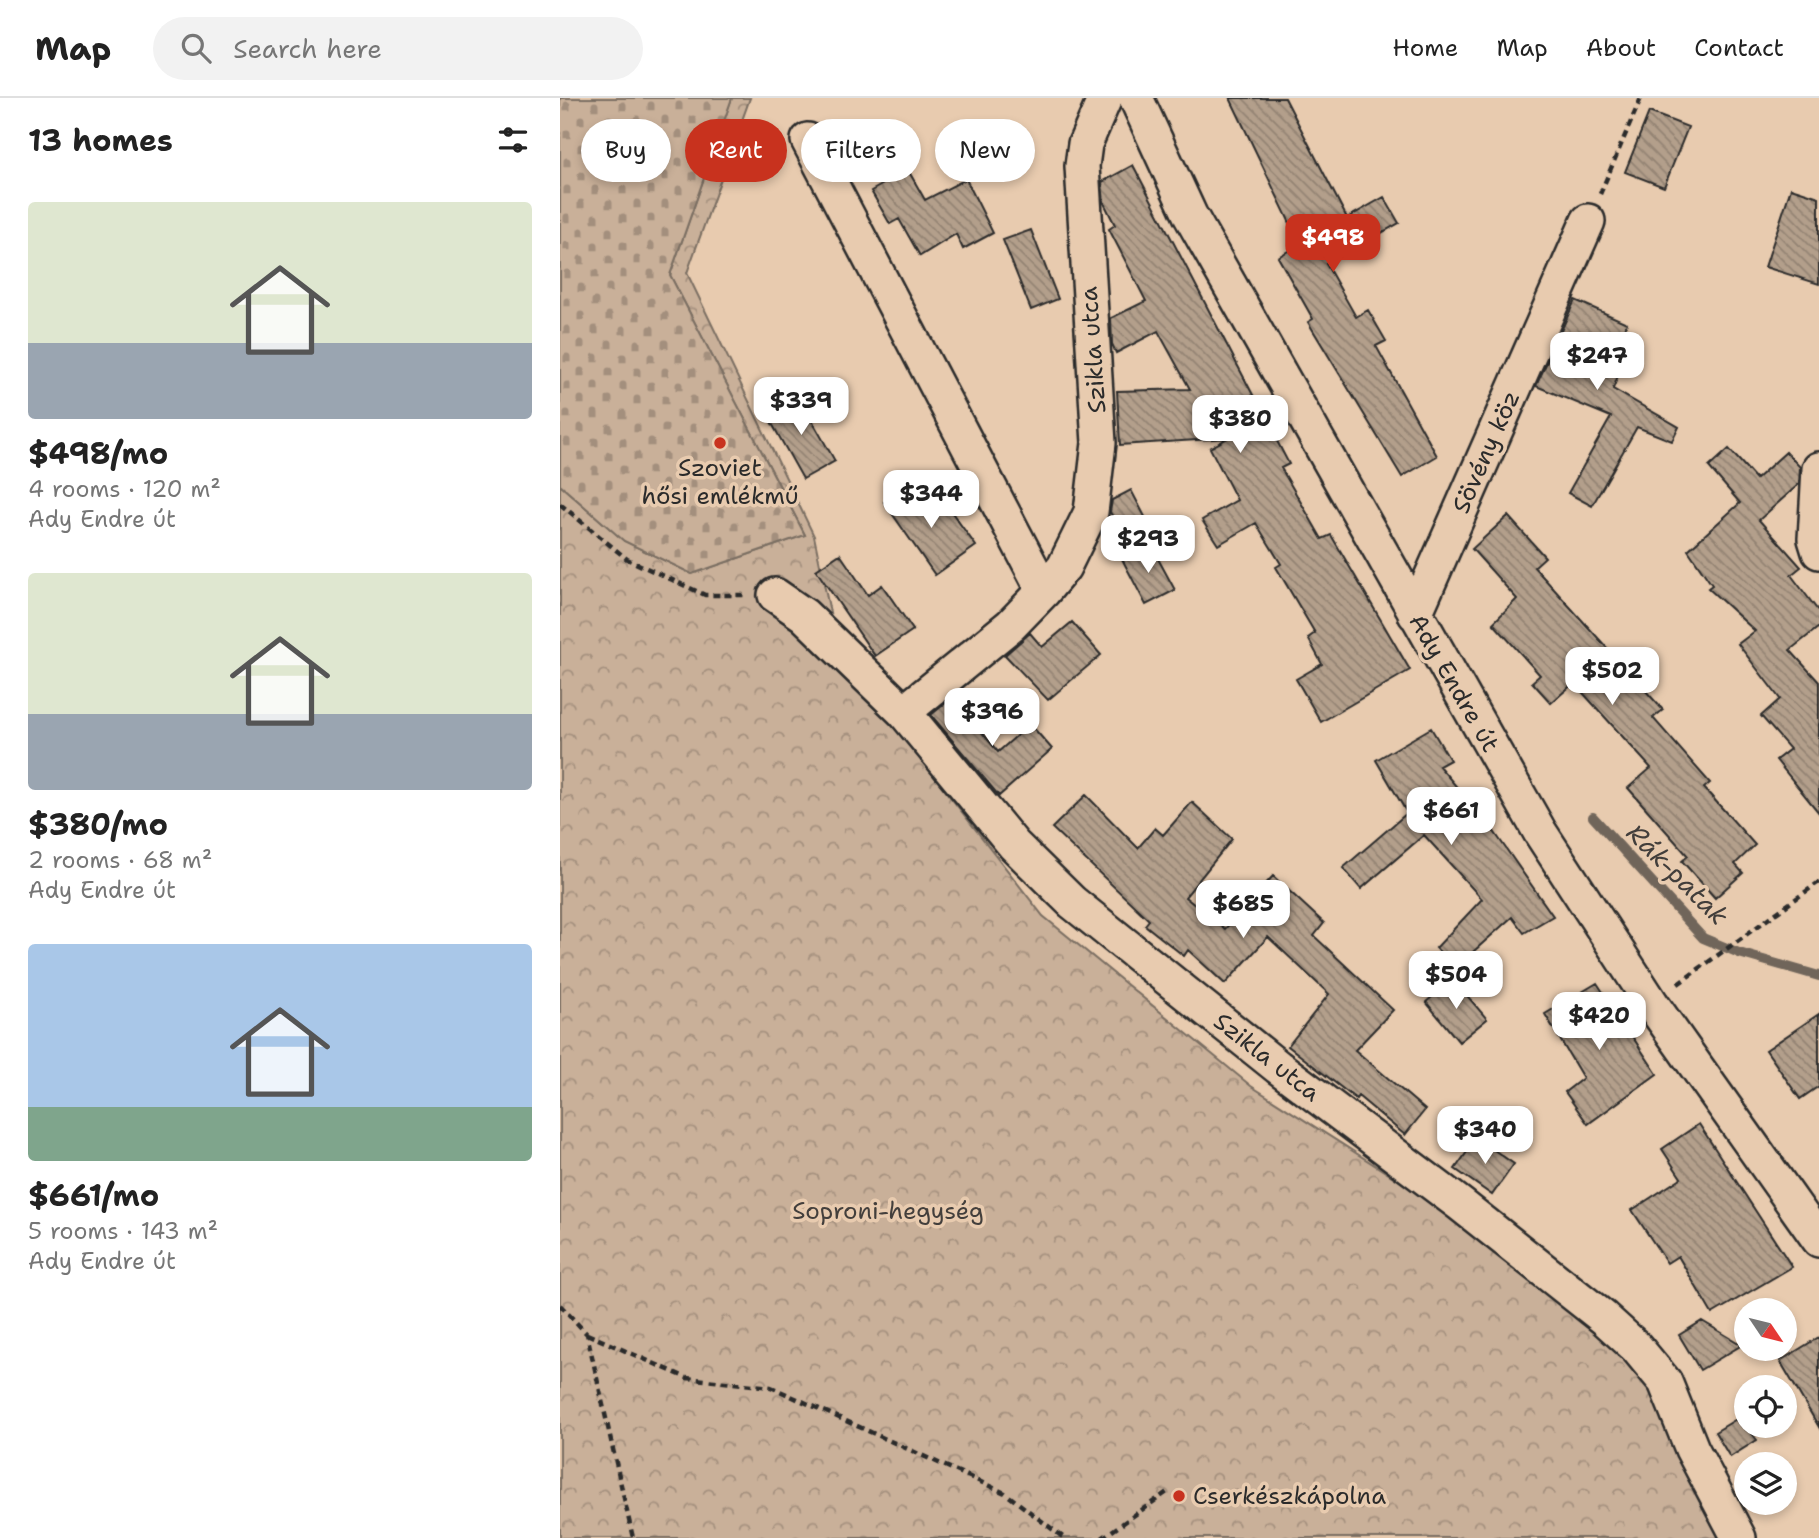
<!DOCTYPE html>
<html lang="en">
<head>
<meta charset="utf-8">
<style>
  body { margin:0; font-family:"Shantell Sans",sans-serif; background:#f2f2f2; color:#222; height:100vh; display:flex; flex-direction:column; font-size:26px; white-space:nowrap }
  * { box-sizing:border-box; margin:0 }
  p { font-size:23px; color:#767676 }
  .icon { flex:none; width:38px; height:38px; fill:none; stroke:currentColor; stroke-width:2; stroke-linecap:round; stroke-linejoin:round }
  .map { position:relative; flex:1; overflow:hidden }
  .drawer { display:flex; flex-direction:column; background:#fff; width:560px }
  .drawer>* { flex:none }
  .banner { position:absolute; left:21px; top:21px; width:665px; height:63px; display:flex; gap:14px }
  .needle { width:46px; rotate:125deg }
  .fabs { position:absolute; left:1174px; top:1200px; display:grid; gap:14px }
  .fabs a { display:grid; place-items:center; width:63px; height:63px; border-radius:50%; background:#fff; box-shadow:0 4px 10px #0003; font-size:35px }
  .price { position:absolute; translate:-50% -60px; padding:0 16px; border-radius:14px; background:#fff; color:#222; font-size:23px; line-height:46px; filter:drop-shadow(0 2px 4px #0008) }
  .price::after { content:''; position:absolute; left:50%; top:42px; width:21px; height:16px; margin-left:-10px; background:inherit; clip-path:polygon(0 0,100% 0,50% 100%) }
  .price.current { background:#c8321e; color:#fff }
  ul { padding:0; list-style:none }
  li { display:grid; align-content:center; gap:14px; height:371px; padding:0 28px }
  li span { display:grid; place-items:center; height:217px; border-radius:7px; color:#555 }
  li>.icon { margin-inline-start:auto }
  span .icon { width:126px; height:126px; fill:#fffc; stroke-width:1 }
  li b { font-size:30px }
  h2 { display:flex; justify-content:space-between; align-items:center; height:84px; padding:0 28px; font-size:30px }
  .chip { padding:0 24px; border-radius:32px; background:#fff; box-shadow:0 4px 10px #0003; font-size:24px; line-height:63px }
  .chip.current { background:#c8321e; color:#fff }
  header { display:flex; align-items:center; gap:42px; box-sizing:border-box; height:98px; padding:0 35px; background:#fff; border-bottom:2px solid #e0e0e0 }
  header strong { font-size:33px }
  nav { display:flex; gap:38px; margin-inline-start:auto; font-size:24px }
  .search { width:490px; height:63px; background:#f2f2f2; display:flex; align-items:center; gap:18px; box-sizing:border-box; padding:0 24px; border-radius:38px; color:#767676; font-size:26px }
  main { display:flex; flex:1; min-height:0 }
  .map>svg:first-child { display:block }
  .forest { fill:url(#forest-crowns); stroke:#7a6e62; stroke-width:2 }
  .cemetery { fill:url(#cemetery-stones); stroke:#7a6e62; stroke-width:2 }
  .lines { fill:none; stroke-linecap:round; stroke-linejoin:round }
  .stream { stroke:#6f655a; stroke-width:10 }
  .building { fill:url(#building-back-hatch); stroke:#2b2b2b; stroke-width:2 }
  .minor-casing { stroke:#2b2b2b; stroke-width:38 }
  .path { stroke:#2b2b2b; stroke-width:4.5; stroke-dasharray:7 5; stroke-linecap:butt }
  .minor { stroke:#e8cbaf; stroke-width:33 }
  .poi-dot { fill:#c8321e; stroke:#e8cbaf; stroke-width:2.5 }
  .labels { text-anchor:middle; dominant-baseline:central; stroke-width:7; stroke-linejoin:round; paint-order:stroke }
  .street-label { font-size:24px; fill:#2b2b2b; stroke:#e8cbaf }
  .poi-label { font-size:24px; fill:#2b2b2b; stroke:#e8cbaf }
  .park-label { font-size:24px; fill:#433f3c; stroke:#e8cbaf }
  .water-label { font-size:26px; font-style:italic; fill:#423e3b; stroke:#e8cbaf }
</style>
</head>
<body>
<header>
<strong>Map</strong>
<div class="search"><svg class="icon" aria-label="search" viewBox="0 0 24 24"><circle cx="10" cy="10" r="6"/><path d="M15 15l6 6"/></svg>Search here</div>
<nav><a>Home</a><a>Map</a><a>About</a><a>Contact</a></nav>
</header>
<main>
<section class="drawer">
<h2>13 homes<svg class="icon" aria-label="filters" viewBox="0 0 24 24"><path d="M4 7h16M4 17h16"/><circle cx="9" cy="7" r="2"/><circle cx="15" cy="17" r="2"/></svg></h2>
<ul>
<li><span style="background:linear-gradient(#dfe7d0 65%,#9aa5b1 0)"><svg class="icon" aria-label="home" viewBox="0 0 24 24"><path d="M3 11l9-7 9 7M6 9v11h12V9"/></svg></span><div><b>$498/mo</b><p>4 rooms · 120 m²</p><p>Ady Endre út</p></div></li>
<li><span style="background:linear-gradient(#dfe7d0 65%,#9aa5b1 0)"><svg class="icon" aria-label="home" viewBox="0 0 24 24"><path d="M3 11l9-7 9 7M6 9v11h12V9"/></svg></span><div><b>$380/mo</b><p>2 rooms · 68 m²</p><p>Ady Endre út</p></div></li>
<li><span style="background:linear-gradient(#a9c7e8 75%,#7fa58c 0)"><svg class="icon" aria-label="home" viewBox="0 0 24 24"><path d="M3 11l9-7 9 7M6 9v11h12V9"/></svg></span><div><b>$661/mo</b><p>5 rooms · 143 m²</p><p>Ady Endre út</p></div></li>
</ul>
</section>
<div class="map">
<svg width="1259" height="1440" viewBox="0 0 1259 1440">
  <defs>
    <pattern id="forest-crowns" width="20" height="18" patternUnits="userSpaceOnUse" patternTransform="scale(1.75)"><rect width="20" height="18" fill="#c9b099"/><path d="M2 6a3 3 0 1 1 6 0M12 15a3 3 0 1 1 6 0" fill="none" stroke="#a38f7d"/></pattern>
    <pattern id="cemetery-stones" width="16" height="16" patternUnits="userSpaceOnUse" patternTransform="scale(1.75)"><rect width="16" height="16" fill="#c9b099"/><path d="M2 7V4a2 2 0 0 1 4 0v3zM10 15v-3a2 2 0 0 1 4 0v3z" fill="#a38f7d"/></pattern>
    <pattern id="building-back-hatch" width="6" height="6" patternUnits="userSpaceOnUse" patternTransform="scale(1.75)"><rect width="6" height="6" fill="#b39f8b"/><path d="M-1 5l2 2M0 0l6 6M5-1l2 2" fill="none" stroke="#928272"/></pattern>
  </defs>
  <rect width="100%" height="100%" fill="#e8cbaf"/>
  <filter id="ink" filterUnits="userSpaceOnUse"><feTurbulence type="fractalNoise" baseFrequency=".0143" numOctaves="2"/><feDisplacementMap in="SourceGraphic" scale="14" xChannelSelector="R" yChannelSelector="G"/><feConvolveMatrix kernelMatrix="1 2 1 2 8 2 1 2 1" color-interpolation-filters="sRGB"/></filter>
  <g filter="url(#ink)">
    <path class="forest" d="M 172,0 L 190,0 L 127,175 L 254,438 L 272,524 L 313,600 L 483,818 L 691,988 L 1057,1222 L 1189,1440 L 0,1440 L 0,387 L 64,443 L 132,476 L 245,437 L 110,177 Z"/>
    <path class="cemetery" d="M 0,0 L 172,0 L 110,177 L 245,437 L 132,476 L 64,443 L 0,387 Z"/>
    <g class="lines">
      <path class="stream" d="M 1033,719 L 1143,840 L 1179,855 L 1259,878"/>
    </g>
    <path class="building" d="M 670,0 L 725,0 L 787,120 L 824,99 L 839,125 L 766,166 L 796,219 L 808,212 L 826,243 L 816,248 L 877,358 L 842,379 L 748,224 L 753,221 L 718,159 L 740,146 Z
      M 1089,14 L 1128,29 L 1104,89 L 1065,74 Z
      M 573,67 L 729,366 L 721,370 L 762,441 L 771,437 L 850,572 L 761,624 L 736,581 L 762,566 L 748,540 L 755,535 L 716,469 L 721,466 L 696,425 L 658,447 L 642,422 L 677,402 L 650,350 L 668,340 L 560,347 L 557,293 L 630,291 L 598,233 L 556,255 L 552,246 L 551,220 L 586,203 L 549,131 L 555,127 L 544,105 L 542,84 Z
      M 348,72 L 365,102 L 406,81 L 433,135 L 403,151 L 396,136 L 360,158 L 339,121 L 330,126 L 311,93 Z
      M 1231,90 L 1259,99 L 1259,186 L 1205,169 Z
      M 471,132 L 498,201 L 471,212 L 443,142 Z
      M 1015,202 L 1067,225 L 1050,271 L 1059,275 L 1053,291 L 1119,329 L 1112,343 L 1077,329 L 1032,408 L 1008,395 L 1051,319 L 976,288 Z
      M 238,298 L 275,363 L 243,381 L 206,315 Z
      M 1169,351 L 1196,381 L 1226,354 L 1240,369 L 1239,386 L 1199,422 L 1241,469 L 1231,477 L 1259,514 L 1259,529 L 1230,552 L 1259,584 L 1259,715 L 1216,662 L 1230,651 L 1201,618 L 1220,601 L 1178,546 L 1195,533 L 1148,490 L 1152,487 L 1128,452 L 1180,405 L 1149,369 Z
      M 348,387 L 368,417 L 385,405 L 416,448 L 375,477 L 324,404 Z
      M 571,392 L 593,434 L 568,447 L 550,414 L 552,402 Z
      M 948,418 L 985,459 L 974,469 L 1103,612 L 1093,620 L 1150,685 L 1144,690 L 1195,747 L 1175,766 L 1183,775 L 1155,800 L 1122,763 L 1128,758 L 1068,690 L 1091,670 L 1014,585 L 991,605 L 972,584 L 980,577 L 933,525 L 957,501 L 912,451 Z
      M 590,446 L 615,492 L 586,507 L 562,461 Z
      M 280,456 L 308,497 L 322,487 L 353,532 L 315,558 L 256,472 Z
      M 512,524 L 541,557 L 488,602 L 445,557 L 470,535 L 482,549 Z
      M 393,599 L 438,654 L 470,626 L 492,651 L 439,698 L 371,617 Z
      M 871,630 L 890,662 L 879,668 L 933,732 L 993,818 L 964,835 L 952,819 L 895,870 L 876,850 L 922,801 L 864,737 L 801,791 L 783,770 L 847,715 L 816,662 Z
      M 526,697 L 578,750 L 595,730 L 603,737 L 632,704 L 672,741 L 625,799 L 665,831 L 713,778 L 764,825 L 754,838 L 833,912 L 795,952 L 865,1012 L 845,1037 L 798,998 L 796,1001 L 728,948 L 769,896 L 708,839 L 665,886 L 628,852 L 624,858 L 585,827 L 589,822 L 492,730 Z
      M 893,881 L 927,921 L 899,944 L 866,904 Z
      M 1037,885 L 1097,976 L 1028,1026 L 1005,994 L 1023,980 L 985,916 Z
      M 1259,916 L 1259,988 L 1240,1001 L 1206,952 Z
      M 1139,1026 L 1232,1169 L 1152,1216 L 1118,1158 L 1107,1165 L 1072,1112 L 1121,1080 L 1102,1051 Z
      M 917,1040 L 954,1066 L 932,1097 L 895,1071 Z
      M 1142,1223 L 1182,1247 L 1140,1272 L 1119,1237 Z
      M 1259,1239 L 1259,1329 L 1220,1263 Z
      M 1183,1317 L 1186,1328 L 1197,1342 L 1170,1359 L 1155,1334 Z"/>
    <g class="lines">
      <g class="minor-casing">
        <path id="minor" d="M 576,0 L 630,117 L 980,734 L 1092,906 L 1259,1142
          M 248,42 L 484,493
          M 1259,371 L 1255,441 L 1259,454
          M 215,497 L 244,517 L 344,614 L 454,747 L 512,804 L 718,969 L 900,1106 L 1044,1220 L 1076,1249 L 1105,1284 L 1132,1351 L 1179,1440
          M 855,516 L 1028,123
          M 344,614 L 451,527 L 484,493 L 504,469 L 531,414 L 539,345 L 522,68 L 525,46 L 545,0"/>
      </g>
      <path class="path" d="M 1040,96 L 1081,0
        M 0,406 L 67,461 L 145,497 L 185,497
        M 1118,886 L 1259,784
        M 0,1207 L 27,1236 L 73,1440
        M 27,1236 L 127,1280 L 211,1289 L 445,1395 L 504,1440
        M 542,1440 L 610,1392"/>
      <use href="#minor" class="minor"/>
    </g>
  </g>
  <g class="poi-dot">
    <circle cx="160" cy="345" r="7"/>
    <circle cx="619" cy="1398" r="7"/>
  </g>
  <g class="labels">
    <g class="street-label">
      <text transform="translate(533 252) rotate(-94)">Szikla utca</text>
      <text transform="translate(926 354) rotate(-66)">Sövény köz</text>
      <text transform="translate(894 585) rotate(60)">Ady Endre út</text>
      <text transform="translate(707 959) rotate(38)">Szikla utca</text>
    </g>
    <g class="poi-label">
      <text x="160" y="370">Szoviet<tspan x="160" dy="28">hősi emlékmű</tspan></text>
      <text x="633" y="1398" text-anchor="start">Cserkészkápolna</text>
    </g>
    <g class="park-label">
      <text x="328" y="1113">Soproni-hegység</text>
    </g>
    <g class="water-label">
      <text transform="translate(1118 776) rotate(45)">Rák-patak</text>
    </g>
  </g>
</svg>
<div class="fabs">
<a><svg class="needle" viewBox="-14 -14 28 28"><path d="M0-13l5 13h-10z" fill="#e53935"/><path d="M0 13l5-13h-10z" fill="#767676"/></svg></a>
<a><svg class="icon" aria-label="locate" viewBox="0 0 24 24"><circle cx="12" cy="12" r="6"/><path d="M12 2v4M12 18v4M2 12h4M18 12h4"/></svg></a>
<a><svg class="icon" aria-label="layers" viewBox="0 0 24 24"><path d="M12 4l9 5-9 5-9-5zM3 14l9 5 9-5"/></svg></a>
</div>
<b class="price current" style="left:773px;top:176px">$498</b>
<b class="price" style="left:1037px;top:294px">$247</b>
<b class="price" style="left:241px;top:339px">$339</b>
<b class="price" style="left:680px;top:357px">$380</b>
<b class="price" style="left:371px;top:432px">$344</b>
<b class="price" style="left:588px;top:477px">$293</b>
<b class="price" style="left:1052px;top:609px">$502</b>
<b class="price" style="left:432px;top:650px">$396</b>
<b class="price" style="left:891px;top:749px">$661</b>
<b class="price" style="left:683px;top:842px">$685</b>
<b class="price" style="left:896px;top:913px">$504</b>
<b class="price" style="left:1039px;top:954px">$420</b>
<b class="price" style="left:925px;top:1068px">$340</b>
<div class="banner">
<a class="chip">Buy</a>
<a class="chip current">Rent</a>
<a class="chip">Filters</a>
<a class="chip">New</a>
</div>
</div>
</main>
</body>
</html>
